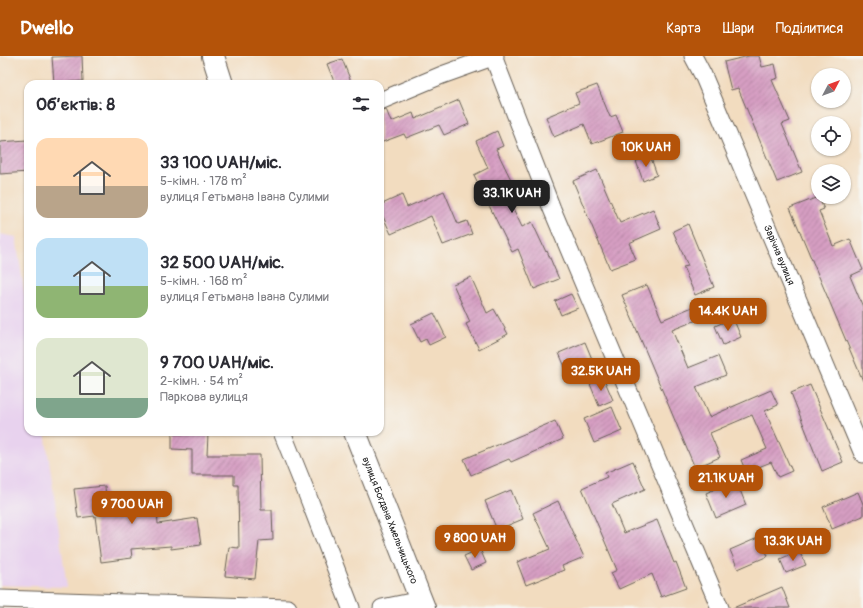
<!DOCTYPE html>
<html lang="uk">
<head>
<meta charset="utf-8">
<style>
  body { margin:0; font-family:Pangolin,sans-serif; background:#f2f2f3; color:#2b2b33; height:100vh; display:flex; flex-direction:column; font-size:15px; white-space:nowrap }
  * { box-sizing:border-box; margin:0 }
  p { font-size:13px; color:#7c7c81 }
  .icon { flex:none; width:22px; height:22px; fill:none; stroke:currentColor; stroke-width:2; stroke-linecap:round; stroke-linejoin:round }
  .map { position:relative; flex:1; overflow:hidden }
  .details { position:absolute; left:24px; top:24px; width:360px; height:356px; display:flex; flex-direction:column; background:#fff; border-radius:12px; box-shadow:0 1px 3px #0004 }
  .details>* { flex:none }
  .needle { width:26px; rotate:49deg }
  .fabs { position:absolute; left:811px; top:12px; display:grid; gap:8px }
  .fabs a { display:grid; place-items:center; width:40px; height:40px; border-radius:50%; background:#fff; box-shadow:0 1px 3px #0004; font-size:20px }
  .price { position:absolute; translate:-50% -34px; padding:0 9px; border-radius:8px; background:#b45309; color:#fff; font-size:13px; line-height:26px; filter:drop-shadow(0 1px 2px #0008) }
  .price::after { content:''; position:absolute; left:50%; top:24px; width:12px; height:9px; margin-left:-6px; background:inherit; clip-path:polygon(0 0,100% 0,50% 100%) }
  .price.active { background:#222; color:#fff }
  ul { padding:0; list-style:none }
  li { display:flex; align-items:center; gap:12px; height:100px; padding:0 12px }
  li span { display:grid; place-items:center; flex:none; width:112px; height:80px; border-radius:12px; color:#555 }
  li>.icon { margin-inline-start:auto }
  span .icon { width:48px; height:48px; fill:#fffc; stroke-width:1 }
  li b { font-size:17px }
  h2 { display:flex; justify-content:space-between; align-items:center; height:48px; padding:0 12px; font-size:17px }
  header { display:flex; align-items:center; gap:24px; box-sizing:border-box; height:56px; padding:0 20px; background:#b45309; color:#fff }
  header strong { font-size:19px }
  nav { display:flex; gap:22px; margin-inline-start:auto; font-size:14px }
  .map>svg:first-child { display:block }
  .built { fill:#e8d2ee }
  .building { fill:url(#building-hatch) }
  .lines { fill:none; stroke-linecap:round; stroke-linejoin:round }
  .minor-casing { stroke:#675f55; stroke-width:19 }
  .secondary-casing { stroke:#675f55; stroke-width:24 }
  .minor { stroke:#fff; stroke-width:17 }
  .secondary { stroke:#fff; stroke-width:22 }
  .labels { text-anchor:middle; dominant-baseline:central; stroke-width:4; stroke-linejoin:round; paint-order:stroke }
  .street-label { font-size:10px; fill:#1c1c1c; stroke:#f6f6f2 }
</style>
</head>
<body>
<header>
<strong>Dwello</strong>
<nav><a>Карта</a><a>Шари</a><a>Поділитися</a></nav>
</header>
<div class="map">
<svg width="863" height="552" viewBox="0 0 863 552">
  <defs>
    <pattern id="building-hatch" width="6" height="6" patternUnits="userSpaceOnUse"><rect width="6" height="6" fill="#d69ec2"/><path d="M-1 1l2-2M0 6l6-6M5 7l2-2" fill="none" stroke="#ad809d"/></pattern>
  </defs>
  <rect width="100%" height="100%" fill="#f6f6f2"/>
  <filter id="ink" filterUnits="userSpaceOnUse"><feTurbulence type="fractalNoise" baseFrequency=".025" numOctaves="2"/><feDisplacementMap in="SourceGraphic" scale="8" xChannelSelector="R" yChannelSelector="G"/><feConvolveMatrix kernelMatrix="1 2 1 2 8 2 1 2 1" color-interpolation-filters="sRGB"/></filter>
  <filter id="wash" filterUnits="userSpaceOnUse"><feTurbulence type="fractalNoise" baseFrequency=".012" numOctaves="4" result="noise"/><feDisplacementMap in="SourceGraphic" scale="16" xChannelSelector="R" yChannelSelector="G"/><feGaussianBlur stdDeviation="0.9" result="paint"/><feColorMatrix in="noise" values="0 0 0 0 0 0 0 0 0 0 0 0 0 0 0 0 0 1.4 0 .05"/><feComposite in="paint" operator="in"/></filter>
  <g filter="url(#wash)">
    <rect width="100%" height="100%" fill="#f2dcbf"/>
    <path class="built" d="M 0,178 L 16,181 L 28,261 L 28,376 L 45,376 L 67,531 L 0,529 Z"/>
    <g id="blocks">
      <path class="building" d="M 82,0 L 83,25 L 54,27 L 52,1 Z
        M 749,0 L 759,0 L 762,11 L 775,8 L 778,22 L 772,24 L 790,65 L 782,68 L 802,116 L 777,126 L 738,32 L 731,34 L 724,6 Z
        M 342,3 L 352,28 L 335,28 L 327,8 Z
        M 597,29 L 610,61 L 616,59 L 623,76 L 592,88 L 584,68 L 554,81 L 546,61 L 579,47 L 575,37 Z
        M 459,44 L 469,68 L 444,79 L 439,69 L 406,82 L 404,78 L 380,87 L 380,55 L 386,53 L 391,66 L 413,57 L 415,63 Z
        M 497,75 L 503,90 L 496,93 L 517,136 L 507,140 L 522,171 L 532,166 L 546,196 L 547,195 L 559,223 L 534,233 L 518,193 L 512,196 L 474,119 L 488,112 L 476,85 Z
        M 27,84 L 28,116 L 0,118 L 0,86 Z
        M 650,99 L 657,119 L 643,125 L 636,105 Z
        M 597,114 L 620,167 L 653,153 L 661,173 L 629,187 L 636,203 L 610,213 L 573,125 Z
        M 444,135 L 458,168 L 467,165 L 472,178 L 443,189 L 431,160 L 391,178 L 380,154 L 380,149 L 402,139 L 407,151 Z
        M 818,141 L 824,153 L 819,155 L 833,190 L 850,183 L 863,214 L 850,220 L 863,251 L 863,325 L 790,152 Z
        M 688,168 L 714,231 L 695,239 L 683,211 L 688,210 L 673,175 Z
        M 471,221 L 487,257 L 494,253 L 508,278 L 479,293 L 466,268 L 470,266 L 453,228 Z
        M 647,229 L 662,264 L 697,249 L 702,262 L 672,274 L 688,312 L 718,300 L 726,319 L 696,331 L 709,361 L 771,334 L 778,349 L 765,355 L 792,415 L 778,421 L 771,406 L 746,416 L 741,404 L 767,393 L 752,359 L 710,377 L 720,401 L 695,412 L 622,239 Z
        M 571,238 L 578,252 L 561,259 L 555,245 Z
        M 434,257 L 446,281 L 429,289 L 426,283 L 420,286 L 411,268 Z
        M 733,262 L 741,281 L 723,289 L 715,270 Z
        M 585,286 L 597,315 L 571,325 L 559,297 Z
        M 604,323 L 613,344 L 599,350 L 590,328 Z
        M 810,329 L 843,406 L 822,415 L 791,337 Z
        M 612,351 L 622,375 L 594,387 L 584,363 Z
        M 555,365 L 563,383 L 511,406 L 509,403 L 471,419 L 464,403 Z
        M 172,378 L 208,378 L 207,399 L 260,399 L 261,454 L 272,454 L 273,484 L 259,485 L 255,523 L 225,520 L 229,491 L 239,492 L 238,429 L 234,429 L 234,419 L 192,419 L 192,394 L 172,393 Z
        M 633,405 L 645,433 L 612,448 L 624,477 L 657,464 L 674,507 L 676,506 L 686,532 L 661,541 L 652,518 L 619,533 L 611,517 L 617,514 L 582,432 L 607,421 L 605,417 Z
        M 736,424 L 746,449 L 716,462 L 706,437 Z
        M 105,430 L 106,444 L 156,441 L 158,468 L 197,462 L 201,489 L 171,493 L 171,490 L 131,493 L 132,502 L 101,506 L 95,460 L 78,462 L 74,433 Z
        M 511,434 L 523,463 L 497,474 L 485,445 Z
        M 858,436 L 863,448 L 863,460 L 832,473 L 823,451 Z
        M 558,445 L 584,501 L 562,510 L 564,514 L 526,529 L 517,506 L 550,493 L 533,457 Z
        M 760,481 L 768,500 L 738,513 L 730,494 Z
        M 480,493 L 486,507 L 471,514 L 464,500 Z
        M 799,495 L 806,509 L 786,517 L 780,503 Z
        M 782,531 L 790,552 L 733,552 Z"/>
    </g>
  </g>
  <g filter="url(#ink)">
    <use href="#blocks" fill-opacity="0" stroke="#675f55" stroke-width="1"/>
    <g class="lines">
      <g class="minor-casing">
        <g id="minor">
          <path d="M 493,0 L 552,153 L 720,552"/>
          <path id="s1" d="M 693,0 L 703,19 L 863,398"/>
          <path d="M 380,45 L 442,19 L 495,0"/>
          <path d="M 282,376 L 307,438 L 351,552"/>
          <path d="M 0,543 L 288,552"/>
          <path d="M 382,552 L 421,544"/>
        </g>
      </g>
      <g class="secondary-casing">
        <g id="secondary">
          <path d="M 213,0 L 222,28"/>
          <path id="s2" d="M 355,376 L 424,552"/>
        </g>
      </g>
      <use href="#minor" class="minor"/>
      <use href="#secondary" class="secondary"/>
    </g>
  </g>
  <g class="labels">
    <g class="street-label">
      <text stroke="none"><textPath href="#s1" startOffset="217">Зарічна вулиця</textPath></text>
      <text stroke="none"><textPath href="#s2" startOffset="95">вулиця Богдана Хмельницького</textPath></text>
    </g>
  </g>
</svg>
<div class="fabs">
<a><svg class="needle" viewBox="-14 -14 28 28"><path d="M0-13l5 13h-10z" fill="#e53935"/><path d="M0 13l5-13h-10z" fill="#7c7c81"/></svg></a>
<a><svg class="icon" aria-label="locate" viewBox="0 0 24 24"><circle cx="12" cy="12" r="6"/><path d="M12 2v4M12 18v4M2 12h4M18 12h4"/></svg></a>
<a><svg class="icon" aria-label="layers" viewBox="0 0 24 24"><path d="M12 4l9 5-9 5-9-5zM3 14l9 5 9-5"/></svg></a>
</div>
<b class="price" style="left:646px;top:112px">10K UAH</b>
<b class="price active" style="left:512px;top:158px">33.1K UAH</b>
<b class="price" style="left:728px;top:276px">14.4K UAH</b>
<b class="price" style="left:601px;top:336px">32.5K UAH</b>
<b class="price" style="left:726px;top:443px">21.1K UAH</b>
<b class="price" style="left:132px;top:469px">9 700 UAH</b>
<b class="price" style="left:475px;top:503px">9 800 UAH</b>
<b class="price" style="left:793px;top:506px">13.3K UAH</b>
<section class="details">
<h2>Об’єктів: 8<svg class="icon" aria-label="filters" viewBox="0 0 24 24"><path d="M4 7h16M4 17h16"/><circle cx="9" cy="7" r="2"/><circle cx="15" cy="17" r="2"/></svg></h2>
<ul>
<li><span style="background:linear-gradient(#ffd9b3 60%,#b9a48a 0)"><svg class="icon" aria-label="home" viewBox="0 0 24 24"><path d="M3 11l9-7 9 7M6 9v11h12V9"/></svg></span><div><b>33 100 UAH/міс.</b><p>5-кімн. · 178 m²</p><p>вулиця Гетьмана Івана Сулими</p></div></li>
<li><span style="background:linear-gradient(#bfe0f5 60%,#8fb573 0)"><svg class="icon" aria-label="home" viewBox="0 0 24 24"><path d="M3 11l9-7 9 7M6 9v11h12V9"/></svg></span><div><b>32 500 UAH/міс.</b><p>5-кімн. · 168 m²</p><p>вулиця Гетьмана Івана Сулими</p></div></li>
<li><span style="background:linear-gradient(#dfe7d0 75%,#7fa58c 0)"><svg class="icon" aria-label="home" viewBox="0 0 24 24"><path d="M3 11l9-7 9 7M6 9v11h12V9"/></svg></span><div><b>9 700 UAH/міс.</b><p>2-кімн. · 54 m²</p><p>Паркова вулиця</p></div></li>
</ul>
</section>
</div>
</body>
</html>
